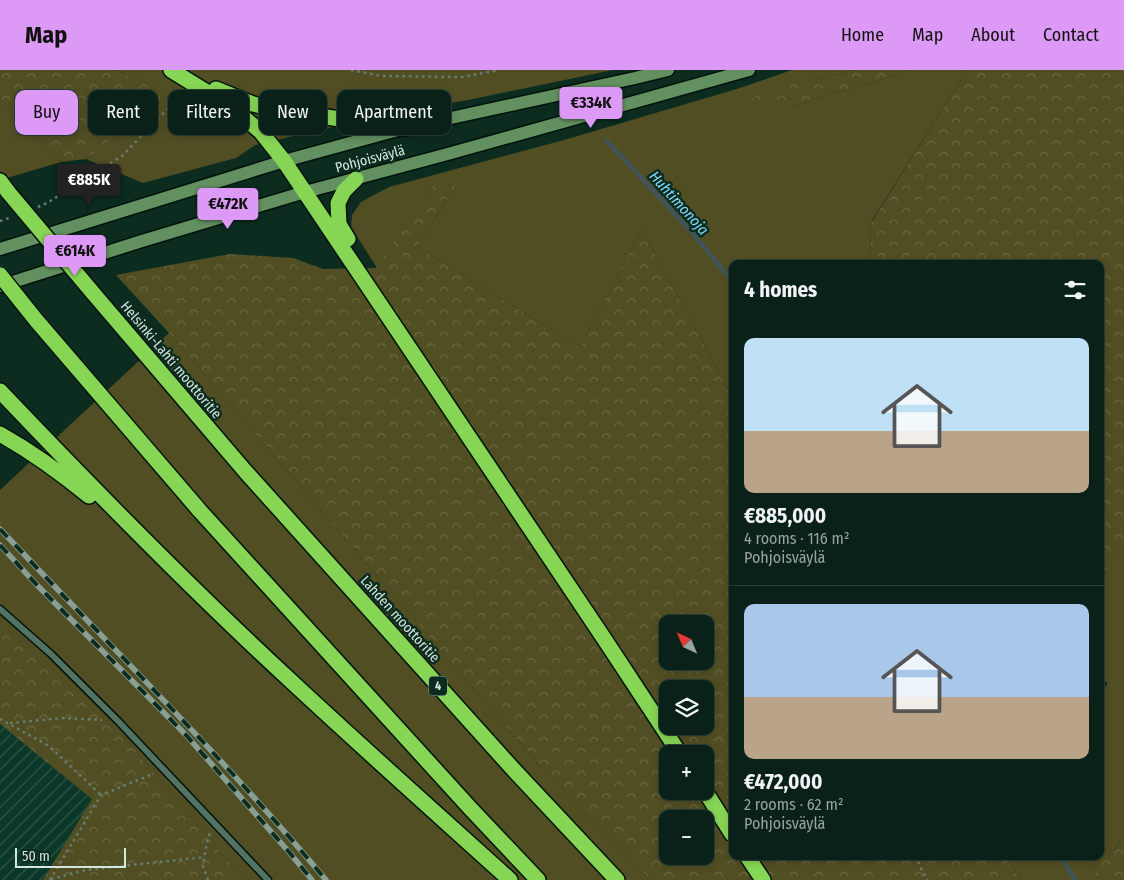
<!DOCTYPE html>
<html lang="en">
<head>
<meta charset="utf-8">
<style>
  body { margin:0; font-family:"Fira Sans Condensed",sans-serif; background:#172e25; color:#f1f3f6; height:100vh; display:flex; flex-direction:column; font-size:19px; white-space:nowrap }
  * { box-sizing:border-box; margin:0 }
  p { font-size:16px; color:#99a3a2 }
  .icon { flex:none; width:28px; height:28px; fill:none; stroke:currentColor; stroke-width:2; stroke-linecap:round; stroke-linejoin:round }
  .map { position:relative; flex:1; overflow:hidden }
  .drawer { position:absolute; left:729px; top:190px; width:375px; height:600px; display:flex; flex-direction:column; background:#092118; border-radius:10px; box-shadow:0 2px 8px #0003,0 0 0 1px #293e37 }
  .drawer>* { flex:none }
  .top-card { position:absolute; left:15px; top:20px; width:475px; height:45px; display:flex; gap:10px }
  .needle { width:32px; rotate:316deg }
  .buttons { position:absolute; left:659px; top:545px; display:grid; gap:10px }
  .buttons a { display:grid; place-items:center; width:55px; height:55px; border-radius:10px; background:#092118; box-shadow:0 2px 8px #0003,0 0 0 1px #293e37; font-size:25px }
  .scale { position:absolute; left:15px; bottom:12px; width:111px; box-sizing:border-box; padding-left:5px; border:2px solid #d4e6dd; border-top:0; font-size:14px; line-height:18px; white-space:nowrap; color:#d4e6dd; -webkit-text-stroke:4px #0c2c20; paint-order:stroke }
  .price { position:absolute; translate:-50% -42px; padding:0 11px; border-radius:5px; background:#dc99f5; color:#111; font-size:16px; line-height:32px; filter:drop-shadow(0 1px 2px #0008) }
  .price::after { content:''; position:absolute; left:50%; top:30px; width:15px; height:11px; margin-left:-8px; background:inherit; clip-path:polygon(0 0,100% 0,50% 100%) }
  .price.selected { background:#222; color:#fff }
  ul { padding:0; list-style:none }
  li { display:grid; align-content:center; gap:10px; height:265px; padding:0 15px }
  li+li { border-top:1px solid #293e37 }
  li span { display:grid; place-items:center; height:155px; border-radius:10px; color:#555 }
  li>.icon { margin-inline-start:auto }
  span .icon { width:90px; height:90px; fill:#fffc; stroke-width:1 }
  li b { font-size:21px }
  h2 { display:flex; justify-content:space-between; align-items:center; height:60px; padding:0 15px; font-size:21px }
  .tag { padding:0 18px; border-radius:10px; background:#092118; box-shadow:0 2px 8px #0003,0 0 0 1px #293e37; font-size:18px; line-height:45px }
  .tag.selected { background:#dc99f5; color:#111 }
  header { display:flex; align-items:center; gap:30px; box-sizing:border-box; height:70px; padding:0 25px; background:#dc99f5; color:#111 }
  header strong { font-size:24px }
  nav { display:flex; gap:28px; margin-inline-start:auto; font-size:18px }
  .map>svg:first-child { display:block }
  .industrial { fill:url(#industrial-furrows) }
  .green { fill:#524e23 }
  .forest { fill:url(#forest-crowns); fill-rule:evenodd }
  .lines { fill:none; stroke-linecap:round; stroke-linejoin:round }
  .stream { stroke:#405459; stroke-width:4.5 }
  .lane-casing { stroke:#00130b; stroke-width:9 }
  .secondary-casing { stroke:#00130b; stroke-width:15 }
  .highway-casing { stroke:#00130b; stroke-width:18 }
  .path { stroke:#667f75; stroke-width:2.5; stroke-dasharray:2.5 4; stroke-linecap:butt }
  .lane { stroke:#527364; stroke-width:6 }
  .secondary { stroke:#629060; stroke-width:12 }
  .highway { stroke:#87d555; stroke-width:15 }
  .rail-casing { stroke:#889f95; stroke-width:5.5 }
  .rail { stroke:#0c2c20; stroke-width:4; stroke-dasharray:11; stroke-linecap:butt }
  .highway-bridge-casing { stroke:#00130b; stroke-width:18; stroke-linecap:butt }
  .highway-bridge { stroke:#87d555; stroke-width:15 }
  .labels { text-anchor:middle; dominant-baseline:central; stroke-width:5; stroke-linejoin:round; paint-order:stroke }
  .shield { fill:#0c2c20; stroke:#98aea4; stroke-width:1 }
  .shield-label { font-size:12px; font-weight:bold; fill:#d4e6dd }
  .street-label { font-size:14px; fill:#d4e6dd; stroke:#0c2c20 }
  .water-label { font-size:15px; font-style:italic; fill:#81d9fd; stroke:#0c2c20 }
</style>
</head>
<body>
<header>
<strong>Map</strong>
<nav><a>Home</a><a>Map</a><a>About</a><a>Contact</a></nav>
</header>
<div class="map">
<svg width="1124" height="810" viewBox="0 0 1124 810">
  <defs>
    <pattern id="industrial-furrows" width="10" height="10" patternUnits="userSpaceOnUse" patternTransform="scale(1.25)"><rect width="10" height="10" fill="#0c3829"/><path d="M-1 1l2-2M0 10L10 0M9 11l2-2" fill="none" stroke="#2e5548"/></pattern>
    <pattern id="forest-crowns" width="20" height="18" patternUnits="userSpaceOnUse" patternTransform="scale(1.25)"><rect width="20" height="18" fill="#524e23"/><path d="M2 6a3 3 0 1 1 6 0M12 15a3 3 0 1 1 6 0" fill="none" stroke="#6a6842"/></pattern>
  </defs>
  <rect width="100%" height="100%" fill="#0c2c20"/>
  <path class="industrial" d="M 0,654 L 93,729 L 43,810 L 0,810 Z"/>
  <path class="green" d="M 118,0 L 613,0 L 468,30 L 393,43 L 255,75 L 236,88 L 143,113 L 86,89 L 172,22 L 129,6 Z
    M 792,0 L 853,0 L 826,9 L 809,8 L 789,37 L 913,0 L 967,0 L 871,152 L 870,194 L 732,194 L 732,327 L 642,159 L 580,277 L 417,177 L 458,113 L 434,113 L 377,198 L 351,157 L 352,145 L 361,132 L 389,117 L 564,70 L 740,18 Z
    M 0,28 L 61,92 L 0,110 Z
    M 169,263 L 539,695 L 651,810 L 244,810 L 123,666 L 0,555 L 0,420 Z
    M 1124,473 L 1124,765 L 1113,783 L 1100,767 L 1100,624 L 1108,613 L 1100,609 L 1100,511 Z
    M 1005,786 L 1084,786 L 1099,810 L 1022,810 Z"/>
  <path class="forest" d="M 0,0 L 118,0 L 129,6 L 173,22 L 86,89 L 61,92 L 0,28 Z
    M 853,0 L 913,0 L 789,37 L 748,32 L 757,25 L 809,8 L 826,9 Z
    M 967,0 L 1124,0 L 1124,473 L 1100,511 L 1100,194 L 870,194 L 871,153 Z
    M 434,113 L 458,113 L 417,177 L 580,277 L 642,159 L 732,327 L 732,786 L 1005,786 L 1022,810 L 651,810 L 539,695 L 169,263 L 116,205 L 230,184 L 293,188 L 323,199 L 376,198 ZM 668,554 L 705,554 L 705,591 L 668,591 ZM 668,619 L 705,619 L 705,656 L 668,656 ZM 668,684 L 705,684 L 705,721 L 668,721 ZM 668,749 L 705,749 L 705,786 L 668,786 Z
    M 0,549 L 123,666 L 244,810 L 43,810 L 92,729 L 0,654 Z
    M 1124,765 L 1124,810 L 1099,810 L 1084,786 L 1100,786 L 1100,767 L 1114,782 Z"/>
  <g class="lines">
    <path class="stream" d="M 607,71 L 689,159 L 732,211
      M 1061,786 L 1075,810"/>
    <g class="lane-casing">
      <path id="lane" d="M 0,539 L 51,584 L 118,651 L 268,810"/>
    </g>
    <g class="secondary-casing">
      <path id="secondary" d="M 0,179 L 284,91 L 405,58 L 635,8 L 668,0
        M 0,216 L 142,171 L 305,122 L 444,85 L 749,0"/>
    </g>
    <g class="highway-casing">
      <path id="highway" d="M 171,0 L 231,37 L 261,62 L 284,91 L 605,570 L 680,684
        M 216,19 L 253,34 L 276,40 L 405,58
        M 0,111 L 9,123
        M 348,169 L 339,154 L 338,133 L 344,121 L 356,109
        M 93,223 L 245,401 L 513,699 L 617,810
        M 36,250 L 200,441 L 470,738 L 538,810
        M 0,321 C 95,421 191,519 292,612 C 364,679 437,744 510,810
        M 0,364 C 32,382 61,403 89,426
        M 705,721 L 732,764
        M 747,786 L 763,810"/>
    </g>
    <path class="path" d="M 351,0 L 382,6 L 462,7 L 499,0
      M 38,137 L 47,133 L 122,86 L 182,24
      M 0,151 L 12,147
      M 0,649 L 49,676 L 101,725
      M 10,653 L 62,648 L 102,650
      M 732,666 L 732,667
      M 915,786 L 927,810
      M 51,809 L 86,800 L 205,787
      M 50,810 L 101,725 L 153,704
      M 208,810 L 203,796 L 207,772 L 210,763"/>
    <use href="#lane" class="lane"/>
    <use href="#secondary" class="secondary"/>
    <use href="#highway" class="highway"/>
    <g class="rail-casing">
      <path id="rail" d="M 0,459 C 109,575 223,687 326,810
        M 0,475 L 35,513 L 186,665 L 289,782 L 312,810"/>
    </g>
    <use href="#rail" class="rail"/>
    <g class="highway-bridge-casing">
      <path id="highway-bridge" d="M 9,123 L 93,223
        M 0,205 L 36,250"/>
    </g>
    <use href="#highway-bridge" class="highway-bridge"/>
  </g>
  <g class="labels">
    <rect class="shield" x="429" y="606.5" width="18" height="19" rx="4"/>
    <g class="shield-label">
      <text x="438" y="616">4</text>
    </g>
    <g class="street-label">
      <text transform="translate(370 89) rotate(-15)">Pohjoisväylä</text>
      <text transform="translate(171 290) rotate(50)">Helsinki-Lahti moottoritie</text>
      <text transform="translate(400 549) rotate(48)">Lahden moottoritie</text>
    </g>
    <g class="water-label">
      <text transform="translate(679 133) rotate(48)">Huhtimonoja</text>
    </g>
  </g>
</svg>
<div class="buttons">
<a><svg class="needle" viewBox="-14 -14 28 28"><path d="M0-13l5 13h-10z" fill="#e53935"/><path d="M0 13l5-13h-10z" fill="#99a3a2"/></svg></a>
<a><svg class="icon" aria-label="layers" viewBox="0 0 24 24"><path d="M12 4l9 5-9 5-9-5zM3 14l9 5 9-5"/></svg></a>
<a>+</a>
<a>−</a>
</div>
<div class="scale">50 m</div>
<b class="price" style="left:591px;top:59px">€334K</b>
<b class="price selected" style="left:89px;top:136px">€885K</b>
<b class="price" style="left:228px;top:160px">€472K</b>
<b class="price" style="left:75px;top:207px">€614K</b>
<div class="top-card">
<a class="tag selected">Buy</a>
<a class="tag">Rent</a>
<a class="tag">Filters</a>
<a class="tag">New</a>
<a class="tag">Apartment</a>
</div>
<section class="drawer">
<h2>4 homes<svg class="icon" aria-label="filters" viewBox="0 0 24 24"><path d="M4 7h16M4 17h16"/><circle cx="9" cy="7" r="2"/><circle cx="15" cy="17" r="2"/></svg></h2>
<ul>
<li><span style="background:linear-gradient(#bfe0f5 60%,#b9a48a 0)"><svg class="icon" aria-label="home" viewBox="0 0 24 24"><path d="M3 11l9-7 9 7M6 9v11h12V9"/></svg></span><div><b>€885,000</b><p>4 rooms · 116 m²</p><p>Pohjoisväylä</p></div></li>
<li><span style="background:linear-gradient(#a9c7e8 60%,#b9a48a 0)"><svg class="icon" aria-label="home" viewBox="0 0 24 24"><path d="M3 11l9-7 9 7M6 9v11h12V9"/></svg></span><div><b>€472,000</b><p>2 rooms · 62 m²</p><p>Pohjoisväylä</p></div></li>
</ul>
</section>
</div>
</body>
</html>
